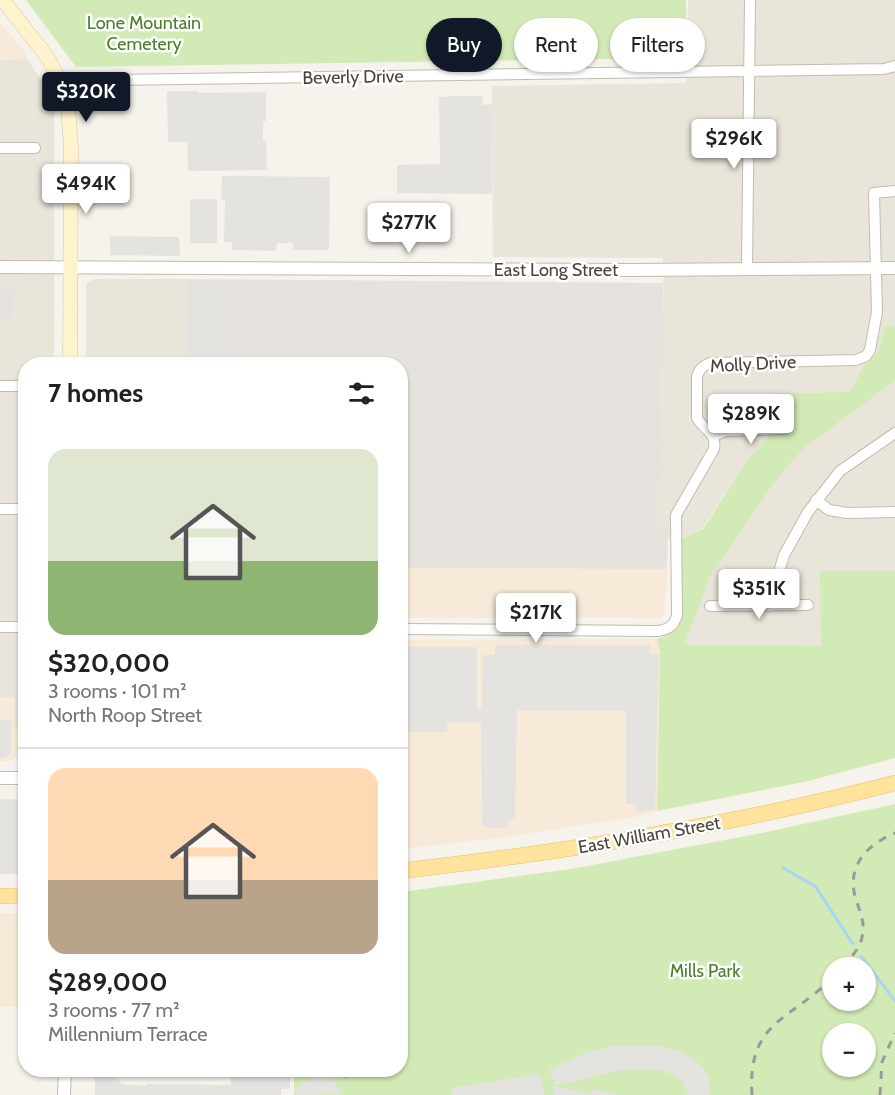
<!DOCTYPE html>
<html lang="en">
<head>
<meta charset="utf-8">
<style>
  body { margin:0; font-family:Cabin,sans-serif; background:#f6f6f6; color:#222; height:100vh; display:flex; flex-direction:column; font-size:22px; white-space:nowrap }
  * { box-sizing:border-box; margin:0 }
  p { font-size:20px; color:#767676 }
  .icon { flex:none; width:33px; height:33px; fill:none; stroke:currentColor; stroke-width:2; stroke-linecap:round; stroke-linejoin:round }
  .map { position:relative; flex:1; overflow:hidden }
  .details { position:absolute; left:18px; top:357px; width:390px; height:720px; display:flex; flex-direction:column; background:#fff; border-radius:24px; box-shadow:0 2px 4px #0004 }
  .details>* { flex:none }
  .top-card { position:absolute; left:426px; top:18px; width:378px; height:54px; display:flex; gap:12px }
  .controls { position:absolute; left:822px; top:957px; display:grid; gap:12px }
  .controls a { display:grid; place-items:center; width:54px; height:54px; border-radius:50%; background:#fff; box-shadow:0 2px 4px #0004; font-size:30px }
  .price { position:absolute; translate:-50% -51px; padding:0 14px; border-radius:6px; background:#fff; color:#222; font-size:20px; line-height:39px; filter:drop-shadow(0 2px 3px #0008) }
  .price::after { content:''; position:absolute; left:50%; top:36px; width:18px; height:14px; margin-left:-9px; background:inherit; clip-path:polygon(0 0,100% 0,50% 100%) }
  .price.current { background:#111827; color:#fff }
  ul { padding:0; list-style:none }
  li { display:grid; align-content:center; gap:12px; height:318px; padding:0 30px }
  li+li { border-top:2px solid #e0e0e0 }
  li span { display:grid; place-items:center; height:186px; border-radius:18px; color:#555 }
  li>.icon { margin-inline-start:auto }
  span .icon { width:108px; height:108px; fill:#fffc; stroke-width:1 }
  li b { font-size:26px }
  h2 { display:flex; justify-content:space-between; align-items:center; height:72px; padding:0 30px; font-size:26px }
  .tag { padding:0 21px; border-radius:27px; background:#fff; box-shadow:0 2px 4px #0004; font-size:21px; line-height:54px }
  .tag.current { background:#111827; color:#fff }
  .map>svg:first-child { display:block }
  .residential { fill:#eae5da }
  .commercial { fill:#f7ead8 }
  .industrial { fill:#e6e2dd }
  .green { fill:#d2eab5; fill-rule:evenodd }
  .parking { fill:#e5e3e0 }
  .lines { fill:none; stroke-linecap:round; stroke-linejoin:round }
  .stream { stroke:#a9d4f2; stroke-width:3 }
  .minor-casing { stroke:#c2bbae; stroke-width:12 }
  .tertiary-casing { stroke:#c2bbae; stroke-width:14 }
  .secondary-casing { stroke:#d6c79b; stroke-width:15 }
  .primary-casing { stroke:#e6c16a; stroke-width:16 }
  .minor { stroke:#fff; stroke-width:10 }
  .tertiary { stroke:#fff; stroke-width:12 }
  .secondary { stroke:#fff3cd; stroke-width:14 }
  .primary { stroke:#ffe39c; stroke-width:15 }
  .rail { stroke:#9a9a9a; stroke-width:3; stroke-dasharray:8 8; stroke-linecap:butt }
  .labels { text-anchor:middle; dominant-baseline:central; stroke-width:5; stroke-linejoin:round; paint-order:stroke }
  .park-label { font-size:18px; fill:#4a7f2a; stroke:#fff }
  .street-label { font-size:18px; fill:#4b4439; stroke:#fff }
</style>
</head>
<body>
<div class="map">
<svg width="895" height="1095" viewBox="0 0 895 1095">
  <rect width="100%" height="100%" fill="#f6f3ec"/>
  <path class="residential" d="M 688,0 L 895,0 L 895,326 L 885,326 L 879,350 L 864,366 L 849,392 L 780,393 L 781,423 L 749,458 L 702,529 L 682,539 L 668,539 L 668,528 L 656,527 L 657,490 L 663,470 L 659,363 L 665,363 L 663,258 L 493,257 L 492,86 L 686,83 Z
    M 27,59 L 42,81 L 54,111 L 54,364 L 26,364 L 25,729 L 14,729 L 15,697 L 0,697 L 0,60 Z
    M 94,279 L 187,279 L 186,364 L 86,364 L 86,287 L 87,283 Z
    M 895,381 L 895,571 L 821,571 L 821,646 L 683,646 L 712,573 L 777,479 L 804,448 Z"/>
  <path class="commercial" d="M 0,23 L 27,54 L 27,59 L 0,60 Z
    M 401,568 L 667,569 L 664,615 L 658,619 L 623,617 L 401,618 Z
    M 657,639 L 660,651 L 657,811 L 636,817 L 491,839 L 401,849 L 400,640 Z
    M 0,697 L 15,697 L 14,728 L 25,729 L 25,757 L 14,757 L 14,761 L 0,761 Z
    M 0,913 L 25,913 L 25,1007 L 0,1007 Z"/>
  <path class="industrial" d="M 187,279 L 663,283 L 665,363 L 659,364 L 663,470 L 657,490 L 656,527 L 668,528 L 667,569 L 401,568 L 400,364 L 186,364 Z"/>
  <path class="green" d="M 26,0 L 686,0 L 687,53 L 665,53 L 665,58 L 76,67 Z
    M 885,326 L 895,326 L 895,381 L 804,448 L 777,479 L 712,573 L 684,645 L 821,646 L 820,571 L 895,571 L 895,758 L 808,781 L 657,811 L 660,651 L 657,639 C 670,635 675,631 680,618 L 682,539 L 703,529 L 749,458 L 781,423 L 780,393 L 849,392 L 864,366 L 879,350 Z
    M 895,804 L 895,1095 L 294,1095 L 294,1070 L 400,1070 L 401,892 L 571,869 L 762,833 ZM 832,968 L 866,968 L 866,1000 L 832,1000 ZM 832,1034 L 866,1034 L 866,1066 L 832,1066 Z"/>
  <path class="parking" d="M 167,91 L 197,91 L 198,93 L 266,92 L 266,121 L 263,122 L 263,141 L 266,141 L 267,170 L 188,171 L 187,142 L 168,142 Z
    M 454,96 L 483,96 L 482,105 L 492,104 L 492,194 L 397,193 L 397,165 L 440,164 L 439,97 Z
    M 222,176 L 330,177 L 329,250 L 293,250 L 293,243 L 277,243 L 276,251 L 232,250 L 232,242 L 224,242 L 225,200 L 221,200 Z
    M 190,199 L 217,199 L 217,243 L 190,243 Z
    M 110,236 L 179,237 L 180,256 L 110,255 Z
    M 189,280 L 230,281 L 231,297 L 244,297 L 248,289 L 322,290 L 321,307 L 236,306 L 236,364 L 188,364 Z
    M 0,290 L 13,290 L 12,319 L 0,318 Z
    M 495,645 L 650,645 L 650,654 L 659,654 L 655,810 L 638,812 L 634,804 L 626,804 L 626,711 L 517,710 L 515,818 L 509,820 L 507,827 L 492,828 L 482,826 L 481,723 L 447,723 L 447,732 L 401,732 L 401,647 L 477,647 L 477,709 L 482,710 L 483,655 L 495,655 Z
    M 0,720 L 12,720 L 11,752 L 5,758 L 0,758 Z
    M 0,799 L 25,799 L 25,874 L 0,874 Z
    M 635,1045 L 657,1045 L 676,1050 L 692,1058 L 700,1064 L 709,1078 L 710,1095 L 689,1095 L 681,1079 L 661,1070 L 625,1069 L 556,1085 L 549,1070 L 590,1051 L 608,1047 Z
    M 95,1070 L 124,1070 L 124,1073 L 115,1074 L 117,1079 L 122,1084 L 146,1086 L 146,1084 L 231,1085 L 231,1070 L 290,1070 L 290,1089 L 281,1089 L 281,1095 L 95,1095 Z
    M 321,1073 L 326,1080 L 331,1077 L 343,1094 L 296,1095 L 293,1090 Z
    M 540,1074 L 545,1095 L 450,1095 L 453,1094 L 452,1088 Z
    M 553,1086 L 590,1094 L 592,1089 L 620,1095 L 554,1095 Z"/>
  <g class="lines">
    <path class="stream" d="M 783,868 L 815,886 L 853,944
      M 861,956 L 895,1001"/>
    <g class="minor-casing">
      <path id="minor" d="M 63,88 L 76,82 L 110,80 L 884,69 L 895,66
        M 0,148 L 35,148
        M 747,269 L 750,0
        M 0,386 L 26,386
        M 713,436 L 726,431 L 784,429
        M 816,500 L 829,510 L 847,513 L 895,512
        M 0,509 L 26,509
        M 710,606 L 808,605
        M 769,606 L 784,555 L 808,512 L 840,471 L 895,433
        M 0,627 L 26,627
        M 400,629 L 658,631 C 669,629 674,626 677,615 L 676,515 L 714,449 C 717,432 704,431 697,418 L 697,376 C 700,368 703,366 710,363 L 856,360 L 866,356 L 870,350 L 877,312 L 874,193 L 895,191
        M 344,1070 L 346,1072"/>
    </g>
    <g class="tertiary-casing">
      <path id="tertiary" d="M 0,267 L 635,270 L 895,268
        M 0,778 L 26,778
        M 64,1095 L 65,1070"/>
    </g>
    <g class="secondary-casing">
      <path id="secondary" d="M 3,0 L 48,58 L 63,88 L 68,107 L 71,147 L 70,364"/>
    </g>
    <g class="primary-casing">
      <path id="primary" d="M 400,871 C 567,852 732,825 895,783
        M 0,896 L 26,896"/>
    </g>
    <use href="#minor" class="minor"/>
    <use href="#tertiary" class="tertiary"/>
    <use href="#secondary" class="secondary"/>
    <use href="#primary" class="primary"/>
    <path class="rail" d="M 842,968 C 850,958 860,949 862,937 C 866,922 859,911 855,896 C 847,865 868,844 895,833
      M 752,1095 C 747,1021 790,1021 832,978
      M 880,1095 L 882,1062 L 895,1033"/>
  </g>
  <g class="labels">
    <g class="park-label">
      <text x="144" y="23">Lone Mountain<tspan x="144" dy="21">Cemetery</tspan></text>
      <text x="705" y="971">Mills Park</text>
    </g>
    <g class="street-label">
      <text transform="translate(353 77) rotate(-1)">Beverly Drive</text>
      <text x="556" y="270">East Long Street</text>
      <text transform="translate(753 364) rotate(-3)">Molly Drive</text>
      <text transform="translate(649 835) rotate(-10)">East William Street</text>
    </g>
  </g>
</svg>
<div class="controls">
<a>+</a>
<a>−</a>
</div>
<b class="price current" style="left:86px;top:123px">$320K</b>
<b class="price" style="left:734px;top:170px">$296K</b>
<b class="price" style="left:86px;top:215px">$494K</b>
<b class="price" style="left:409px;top:254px">$277K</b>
<b class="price" style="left:751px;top:445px">$289K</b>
<b class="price" style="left:759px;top:620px">$351K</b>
<b class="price" style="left:536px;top:644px">$217K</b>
<div class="top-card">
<a class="tag current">Buy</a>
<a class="tag">Rent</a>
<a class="tag">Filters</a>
</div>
<section class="details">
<h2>7 homes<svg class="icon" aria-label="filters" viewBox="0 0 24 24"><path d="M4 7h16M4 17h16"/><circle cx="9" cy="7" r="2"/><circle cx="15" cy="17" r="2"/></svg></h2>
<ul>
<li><span style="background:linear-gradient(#dfe7d0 60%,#8fb573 0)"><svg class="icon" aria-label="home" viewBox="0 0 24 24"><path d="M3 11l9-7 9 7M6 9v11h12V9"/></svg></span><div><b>$320,000</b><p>3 rooms · 101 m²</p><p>North Roop Street</p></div></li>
<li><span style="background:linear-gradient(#ffd9b3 60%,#b9a48a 0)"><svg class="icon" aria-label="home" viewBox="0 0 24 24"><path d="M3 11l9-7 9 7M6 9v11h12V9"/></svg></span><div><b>$289,000</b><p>3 rooms · 77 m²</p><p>Millennium Terrace</p></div></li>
</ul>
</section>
</div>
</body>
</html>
